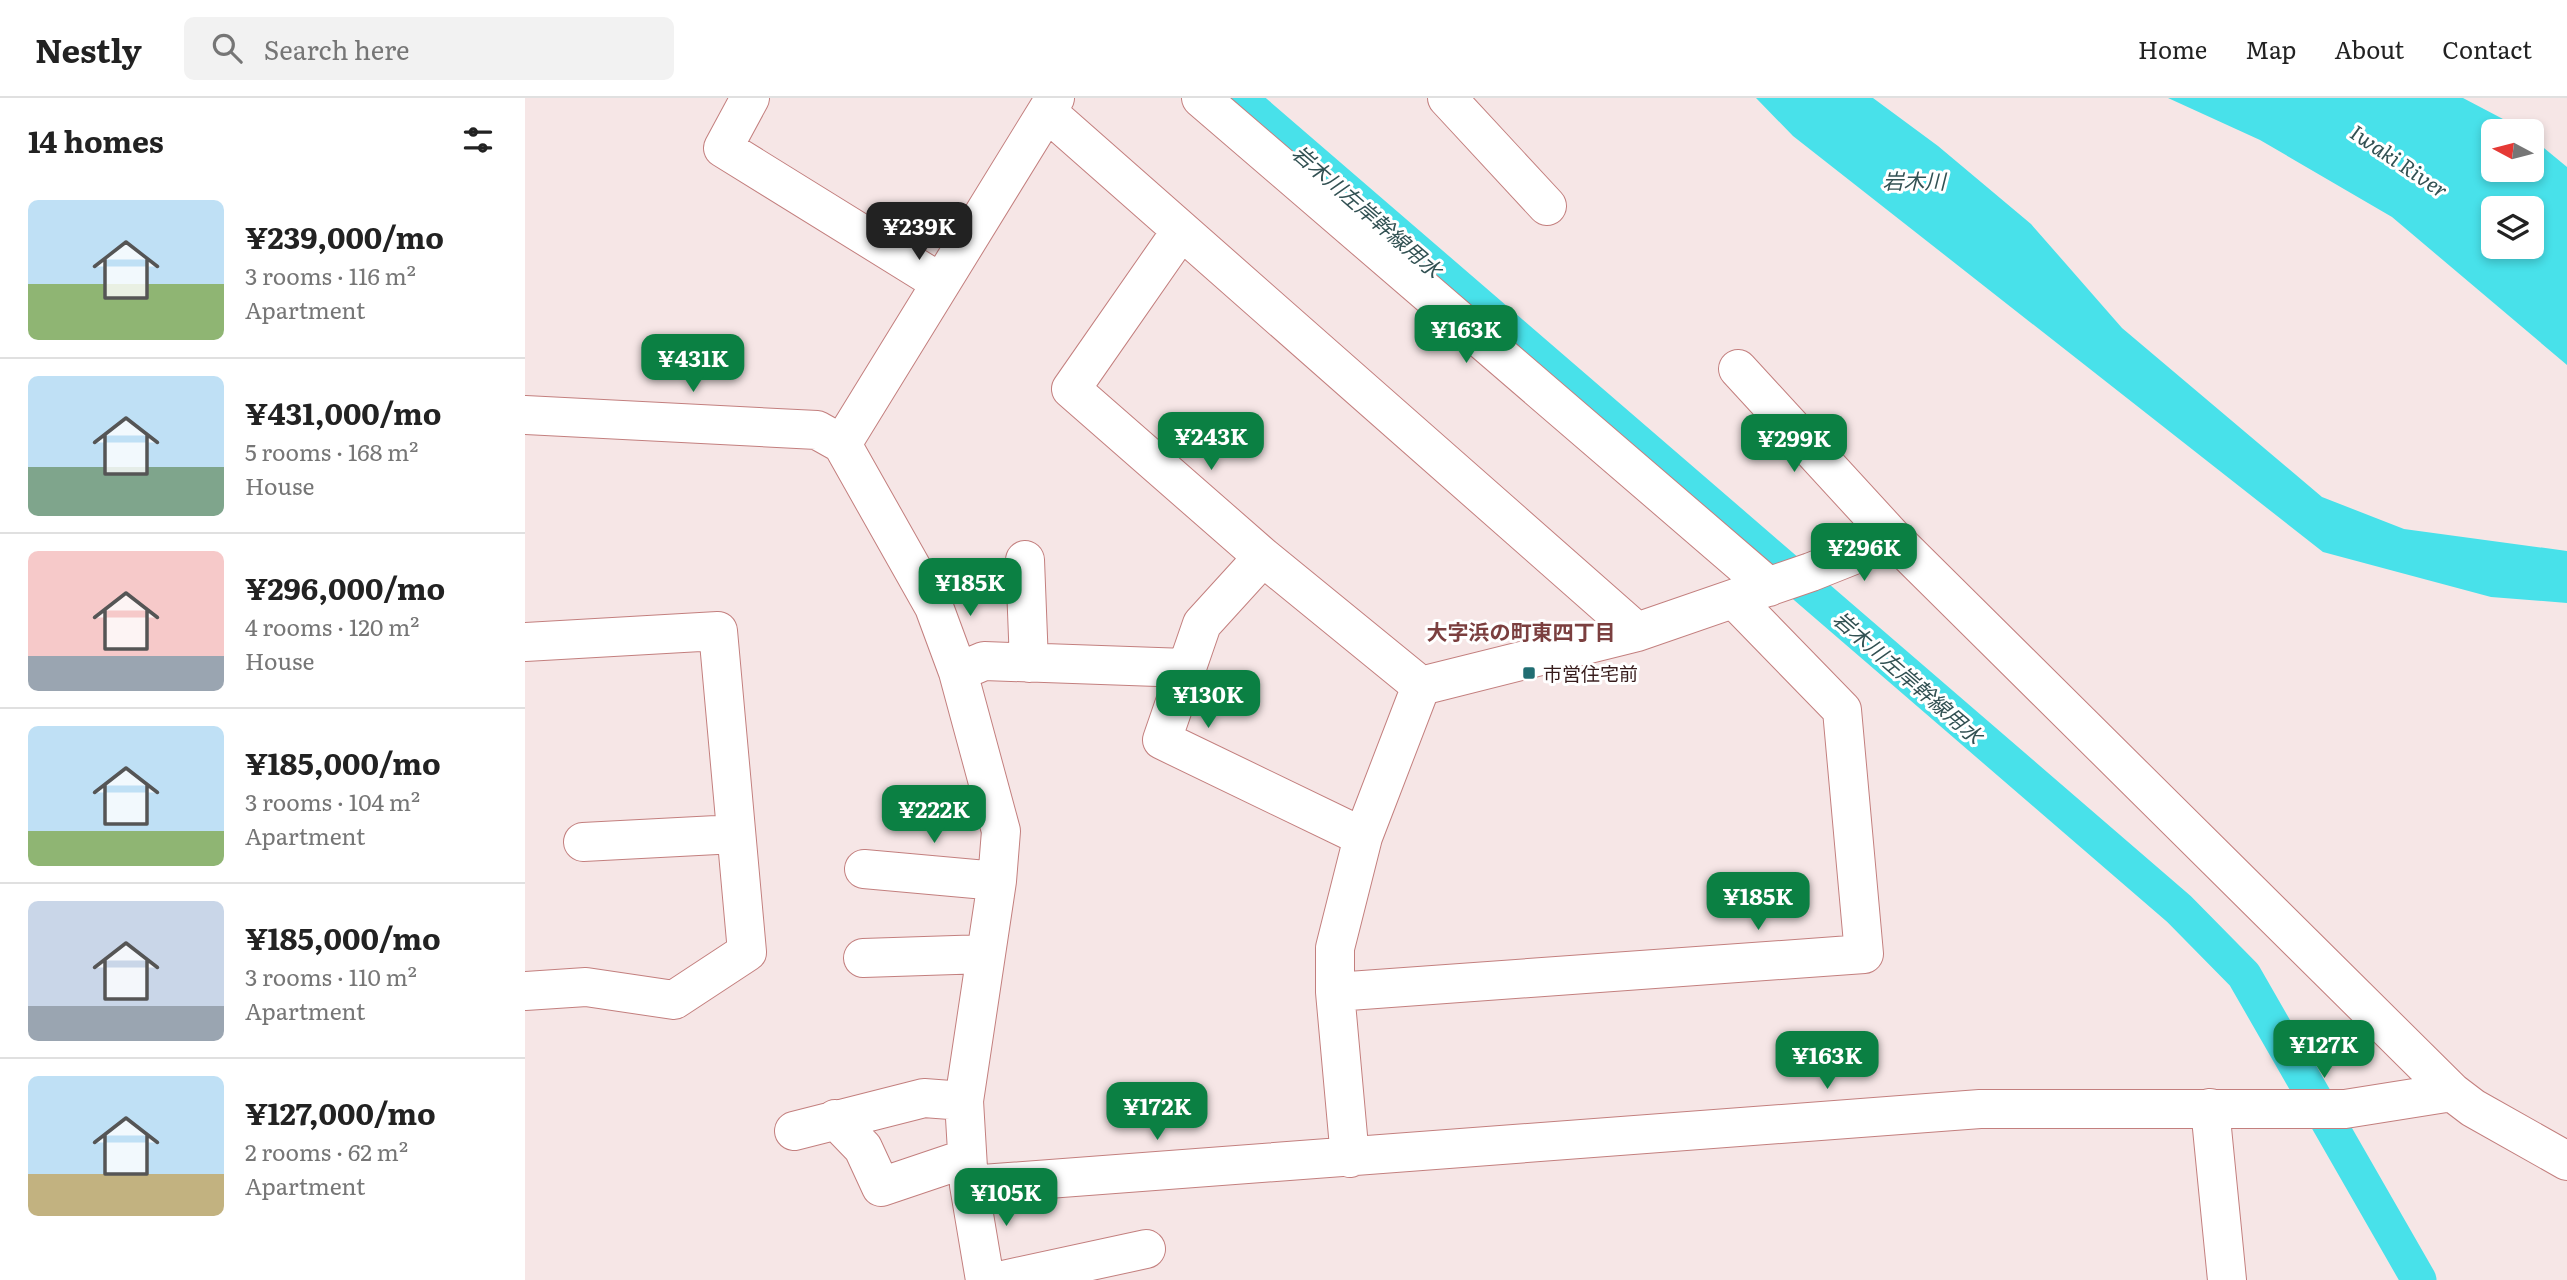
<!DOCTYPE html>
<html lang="en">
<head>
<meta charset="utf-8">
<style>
  body { margin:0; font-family:Literata,"Noto Sans JP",serif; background:#f2f2f2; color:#222; height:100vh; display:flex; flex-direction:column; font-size:26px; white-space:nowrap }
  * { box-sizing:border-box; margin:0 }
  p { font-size:23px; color:#767676 }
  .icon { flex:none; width:38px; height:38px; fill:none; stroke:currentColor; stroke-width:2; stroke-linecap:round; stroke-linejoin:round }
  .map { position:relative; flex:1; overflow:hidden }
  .side { display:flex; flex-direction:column; background:#fff; width:525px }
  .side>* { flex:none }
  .needle { width:46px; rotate:277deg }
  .fabs { position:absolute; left:1956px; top:21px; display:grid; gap:14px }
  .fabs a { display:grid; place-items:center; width:63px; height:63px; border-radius:10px; background:#fff; box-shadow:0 4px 10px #0003; font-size:35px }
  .price { position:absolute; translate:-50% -60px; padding:0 16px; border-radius:14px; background:#0b8043; color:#fff; font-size:23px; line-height:46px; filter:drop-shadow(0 2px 4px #0008) }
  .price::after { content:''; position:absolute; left:50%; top:42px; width:21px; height:16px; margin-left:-10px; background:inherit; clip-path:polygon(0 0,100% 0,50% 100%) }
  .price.on { background:#222; color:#fff }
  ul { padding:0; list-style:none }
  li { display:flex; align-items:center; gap:21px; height:175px; padding:0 28px }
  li+li { border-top:2px solid #e0e0e0 }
  li span { display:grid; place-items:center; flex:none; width:196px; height:140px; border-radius:10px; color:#555 }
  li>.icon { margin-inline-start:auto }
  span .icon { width:84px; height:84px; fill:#fffc; stroke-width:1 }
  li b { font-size:30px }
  h2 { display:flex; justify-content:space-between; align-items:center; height:84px; padding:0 28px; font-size:30px }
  header { display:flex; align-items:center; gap:42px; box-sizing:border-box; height:98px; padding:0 35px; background:#fff; border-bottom:2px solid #e0e0e0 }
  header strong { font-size:33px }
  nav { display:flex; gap:38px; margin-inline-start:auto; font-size:24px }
  .search { width:490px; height:63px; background:#f2f2f2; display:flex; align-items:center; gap:18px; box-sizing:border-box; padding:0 24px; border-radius:10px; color:#767676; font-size:26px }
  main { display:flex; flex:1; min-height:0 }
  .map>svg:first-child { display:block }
  .water { fill:#48e1ea; fill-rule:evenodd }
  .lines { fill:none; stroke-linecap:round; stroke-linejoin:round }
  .canal { stroke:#48e1ea; stroke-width:35 }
  .minor-casing { stroke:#c37f7e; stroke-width:40 }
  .minor { stroke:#fff; stroke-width:38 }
  .poi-dot { fill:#216d72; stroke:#fff; stroke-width:2.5 }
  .labels { text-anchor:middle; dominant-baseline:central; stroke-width:6; stroke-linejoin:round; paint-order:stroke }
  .poi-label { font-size:19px; fill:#371c1c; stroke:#fff; text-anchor:start }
  .water-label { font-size:21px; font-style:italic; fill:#325153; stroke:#fff }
  .neighbourhood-label { font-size:21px; font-weight:bold; fill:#7b3f3f; stroke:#fff }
</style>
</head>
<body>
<header>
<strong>Nestly</strong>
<div class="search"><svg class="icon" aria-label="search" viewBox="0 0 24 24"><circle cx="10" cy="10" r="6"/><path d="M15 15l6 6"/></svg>Search here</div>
<nav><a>Home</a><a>Map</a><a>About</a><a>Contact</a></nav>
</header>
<main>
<section class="side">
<h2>14 homes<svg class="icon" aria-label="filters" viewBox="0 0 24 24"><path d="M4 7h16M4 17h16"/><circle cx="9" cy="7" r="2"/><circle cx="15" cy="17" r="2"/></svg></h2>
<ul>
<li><span style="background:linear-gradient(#bfe0f5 60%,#8fb573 0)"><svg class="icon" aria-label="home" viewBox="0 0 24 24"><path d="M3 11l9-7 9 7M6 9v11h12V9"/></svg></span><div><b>¥239,000/mo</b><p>3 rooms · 116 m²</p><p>Apartment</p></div></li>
<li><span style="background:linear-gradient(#bfe0f5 65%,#7fa58c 0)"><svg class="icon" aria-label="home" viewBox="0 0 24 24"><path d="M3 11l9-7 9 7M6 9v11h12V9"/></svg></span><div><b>¥431,000/mo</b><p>5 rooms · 168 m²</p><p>House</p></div></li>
<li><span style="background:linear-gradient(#f6c9c9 75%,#9aa5b1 0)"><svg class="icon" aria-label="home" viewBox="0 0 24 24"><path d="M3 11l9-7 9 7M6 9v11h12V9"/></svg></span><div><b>¥296,000/mo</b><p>4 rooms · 120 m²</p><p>House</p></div></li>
<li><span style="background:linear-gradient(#bfe0f5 75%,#8fb573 0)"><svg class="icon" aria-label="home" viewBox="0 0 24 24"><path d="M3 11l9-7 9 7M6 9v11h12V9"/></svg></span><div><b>¥185,000/mo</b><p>3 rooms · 104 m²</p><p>Apartment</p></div></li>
<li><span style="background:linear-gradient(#c9d6e8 75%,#9aa5b1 0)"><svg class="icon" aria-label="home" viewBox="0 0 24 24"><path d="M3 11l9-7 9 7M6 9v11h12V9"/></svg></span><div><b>¥185,000/mo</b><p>3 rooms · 110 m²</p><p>Apartment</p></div></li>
<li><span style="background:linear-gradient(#bfe0f5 70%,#c2b280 0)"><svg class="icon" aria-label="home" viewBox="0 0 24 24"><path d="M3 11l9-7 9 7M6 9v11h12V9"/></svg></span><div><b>¥127,000/mo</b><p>2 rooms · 62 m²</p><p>Apartment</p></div></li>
</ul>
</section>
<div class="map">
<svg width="2042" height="1182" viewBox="0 0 2042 1182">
  <rect width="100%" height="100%" fill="#f6e6e6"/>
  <path class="water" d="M 1231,0 L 1348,0 L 1413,48 L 1506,126 L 1597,230 L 1797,399 L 1879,431 L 2042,453 L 2042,505 L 1966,499 L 1798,454 L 1268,38 Z
    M 1643,0 L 1938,0 L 1997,31 L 1999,33 L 1969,33 L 1969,72 L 2007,72 L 2007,40 L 2042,69 L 2042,267 L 1867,119 L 1735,42 ZM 1969,110 L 2007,110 L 2007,149 L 1969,149 Z"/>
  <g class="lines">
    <path class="canal" d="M 714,0 L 1654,811 L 1719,877 L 1894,1182"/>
    <g class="minor-casing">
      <path id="minor" d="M 225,0 L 198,50 L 416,185
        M 676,0 L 1244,489
        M 922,0 L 1022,108
        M 522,14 L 1112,534
        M 656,133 L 546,291 L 738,459 L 896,588
        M 1213,271 L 1369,441 L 1927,994 L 1948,1010 L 2042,1063
        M 0,317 L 292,332 L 317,346 L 409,509 L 433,574 L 476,733 L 472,783 L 439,1003 L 444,1087 L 460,1182
        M 317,346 L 530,0
        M 738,459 L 677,526 L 637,642 L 838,739
        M 500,462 L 504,565
        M 0,544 L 193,533 L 222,854 L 149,902 L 61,889 L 0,893
        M 433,574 L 459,563 L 661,570
        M 58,744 L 211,736
        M 339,771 L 472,783
        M 338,860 L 461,856
        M 810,894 L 1339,856 L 1317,612 L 1209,501
        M 1685,1010 L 1702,1182
        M 310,1021 L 338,1050 L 356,1089 L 442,1060
        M 269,1033 L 399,1000 L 439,1003
        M 825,1060 L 810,894 L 810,850 L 838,739 L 896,588 L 1112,534 L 1286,474 L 1369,441
        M 444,1087 L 1455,1011 L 1820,1011 L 1927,994
        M 478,1182 L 621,1151"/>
    </g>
    <use href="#minor" class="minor"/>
  </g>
  <rect class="poi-dot" x="997" y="568" width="14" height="14" rx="3.5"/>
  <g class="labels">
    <g class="poi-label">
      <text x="1018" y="575">市営住宅前</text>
    </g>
    <g class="water-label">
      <text transform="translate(1875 62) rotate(34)">Iwaki River</text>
      <text x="1389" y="81">岩木川</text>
      <text transform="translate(843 112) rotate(41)">岩木川左岸幹線用水</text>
      <text transform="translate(1384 578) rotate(41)">岩木川左岸幹線用水</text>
    </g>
    <g class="neighbourhood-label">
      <text x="996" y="532">大字浜の町東四丁目</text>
    </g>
  </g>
</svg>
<div class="fabs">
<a><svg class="needle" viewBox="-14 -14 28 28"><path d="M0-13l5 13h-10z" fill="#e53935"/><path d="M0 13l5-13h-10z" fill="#767676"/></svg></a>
<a><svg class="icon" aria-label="layers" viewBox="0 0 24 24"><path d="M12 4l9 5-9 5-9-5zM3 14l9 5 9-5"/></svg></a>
</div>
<b class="price on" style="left:394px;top:164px">¥239K</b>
<b class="price" style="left:941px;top:267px">¥163K</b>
<b class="price" style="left:168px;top:296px">¥431K</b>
<b class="price" style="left:686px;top:374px">¥243K</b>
<b class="price" style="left:1269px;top:376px">¥299K</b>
<b class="price" style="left:1339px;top:485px">¥296K</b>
<b class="price" style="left:445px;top:520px">¥185K</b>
<b class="price" style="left:683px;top:632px">¥130K</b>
<b class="price" style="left:409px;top:747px">¥222K</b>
<b class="price" style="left:1233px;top:834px">¥185K</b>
<b class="price" style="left:1799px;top:982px">¥127K</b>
<b class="price" style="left:1302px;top:993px">¥163K</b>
<b class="price" style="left:632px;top:1044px">¥172K</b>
<b class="price" style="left:481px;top:1130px">¥105K</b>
</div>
</main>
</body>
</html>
